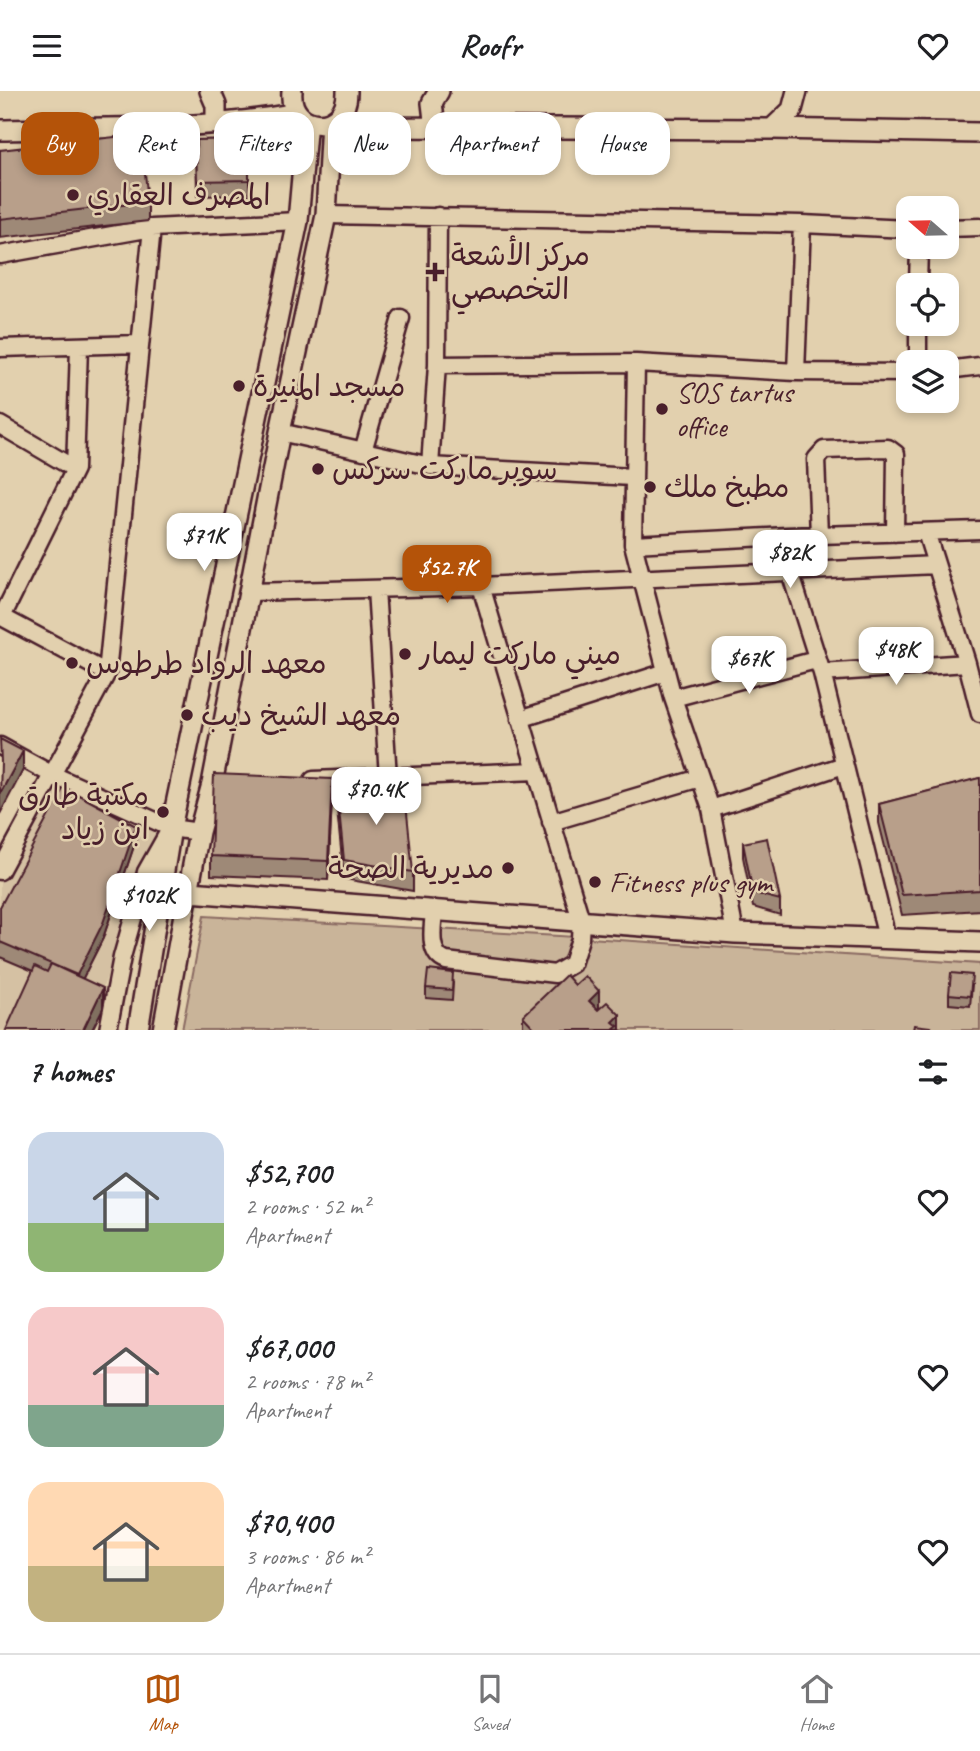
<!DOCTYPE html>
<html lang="en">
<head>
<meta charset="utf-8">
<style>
  body { margin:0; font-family:Caveat,"Playpen Sans Arabic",sans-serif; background:#f6f6f6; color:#202124; height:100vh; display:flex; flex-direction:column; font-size:26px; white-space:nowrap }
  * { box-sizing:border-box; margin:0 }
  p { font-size:23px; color:#757577 }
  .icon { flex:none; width:38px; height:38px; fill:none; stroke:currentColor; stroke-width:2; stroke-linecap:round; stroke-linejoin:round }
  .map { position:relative; height:939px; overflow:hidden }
  .details { display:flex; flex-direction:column; background:#fff; flex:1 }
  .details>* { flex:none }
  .hud { position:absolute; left:21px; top:21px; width:938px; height:63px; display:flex; gap:14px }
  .needle { width:46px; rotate:290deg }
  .controls { position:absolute; left:896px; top:105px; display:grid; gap:14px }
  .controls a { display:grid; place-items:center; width:63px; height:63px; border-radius:14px; background:#fff; box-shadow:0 4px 10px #0003; font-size:35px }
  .price { position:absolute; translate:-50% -60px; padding:0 16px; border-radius:14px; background:#fff; color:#222; font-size:23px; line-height:46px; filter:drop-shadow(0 2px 4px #0008) }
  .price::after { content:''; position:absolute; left:50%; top:42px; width:21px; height:16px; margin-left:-10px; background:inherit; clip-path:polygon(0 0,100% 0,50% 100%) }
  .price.current { background:#b45309; color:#fff }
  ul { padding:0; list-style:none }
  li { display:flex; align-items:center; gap:21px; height:175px; padding:0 28px }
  li span { display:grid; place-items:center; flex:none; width:196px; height:140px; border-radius:21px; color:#555 }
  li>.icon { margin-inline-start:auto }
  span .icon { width:84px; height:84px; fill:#fffc; stroke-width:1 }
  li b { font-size:30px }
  h2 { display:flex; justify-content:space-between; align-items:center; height:84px; padding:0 28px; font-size:30px }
  .chip { padding:0 24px; border-radius:21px; background:#fff; box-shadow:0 4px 10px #0003; font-size:24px; line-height:63px }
  .chip.current { background:#b45309; color:#fff }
  header { display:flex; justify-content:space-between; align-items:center; height:91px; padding:0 28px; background:#fff; font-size:32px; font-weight:800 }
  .dock { display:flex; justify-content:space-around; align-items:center; height:98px; border-top:2px solid #e0e0e0; background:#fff; font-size:19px; color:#757577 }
  .dock a { display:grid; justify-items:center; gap:4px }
  .dock .current { color:#b45309 }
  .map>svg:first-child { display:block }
  .built { fill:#d5c1a3 }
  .green { fill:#c9b499; stroke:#8a6a62; stroke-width:2 }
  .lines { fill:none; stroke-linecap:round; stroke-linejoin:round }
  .minor-casing { stroke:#4a1f2b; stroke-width:21 }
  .major-casing { stroke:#4a1f2b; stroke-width:24 }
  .minor { stroke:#e2d0ae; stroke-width:16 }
  .major { stroke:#e2d0ae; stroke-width:19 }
  .wall { fill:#9e8977; stroke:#4a1f2b; stroke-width:2 }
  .shaded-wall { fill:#816f61; stroke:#4a1f2b; stroke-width:2 }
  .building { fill:#b89f8a; stroke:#4a1f2b; stroke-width:2 }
  .poi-dot { fill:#4a1f2b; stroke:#e2d0ae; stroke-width:2.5 }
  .labels { text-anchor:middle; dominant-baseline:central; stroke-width:5; stroke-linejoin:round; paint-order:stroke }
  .poi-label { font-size:30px; fill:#4a1f2b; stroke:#e2d0ae; text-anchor:start }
</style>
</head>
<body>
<header><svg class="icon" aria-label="menu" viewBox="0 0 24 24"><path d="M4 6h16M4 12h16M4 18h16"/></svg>Roofr<svg class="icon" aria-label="heart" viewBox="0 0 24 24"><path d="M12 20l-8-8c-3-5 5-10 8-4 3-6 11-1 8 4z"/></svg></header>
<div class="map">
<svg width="980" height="939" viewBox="0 0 980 939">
  <rect width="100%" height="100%" fill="#e2d0ae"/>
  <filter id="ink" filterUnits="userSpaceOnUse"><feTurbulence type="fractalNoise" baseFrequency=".0143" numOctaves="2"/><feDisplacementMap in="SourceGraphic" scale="14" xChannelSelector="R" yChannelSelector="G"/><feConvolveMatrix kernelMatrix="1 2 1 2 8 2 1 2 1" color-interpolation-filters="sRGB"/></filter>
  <g filter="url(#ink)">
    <path class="built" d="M 51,683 L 164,740 L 86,939 L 0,939 L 0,780 Z"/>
    <path class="green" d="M 204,825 L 559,845 L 980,873 L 980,939 L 182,939 Z"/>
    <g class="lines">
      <g class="minor-casing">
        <path id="minor" d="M 326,124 L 802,133 L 908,138
          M 947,137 L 980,136
          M 0,164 L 152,137 L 298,130
          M 918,194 L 919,156
          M 0,257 L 140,253
          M 918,271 L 918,233
          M 636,272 L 633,453 L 673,607 L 711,718 L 735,842
          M 437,274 L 636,272 L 796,281 L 908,282
          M 947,279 L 980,275
          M 796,281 L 802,133
          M 0,334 L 75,378
          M 280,341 L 430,375 L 632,386
          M 363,360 L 401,227
          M 430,375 L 437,274 L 438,125
          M 926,441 L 967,572 L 980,623
          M 819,444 L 816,368 L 824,359 L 888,357 L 896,363 L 895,442
          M 633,453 L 787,445 L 980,439
          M 790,481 L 822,582 L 887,847
          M 376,498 L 388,686
          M 250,501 L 481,495 L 936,474
          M 0,525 L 107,582
          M 2,526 L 75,378 L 79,256
          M 822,582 L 967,572
          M 673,607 L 816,569
          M 520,628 L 666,581
          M 0,655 L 51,683 L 171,737 L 199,741
          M 313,689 L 536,680
          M 711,718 L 844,674
          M 551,731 L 700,687
          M 0,780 L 107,582 L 152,137
          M 434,819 C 433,836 427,863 446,870 L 555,883 L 572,873 L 580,848 L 581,829 L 481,495
          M 108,939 L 122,866 L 146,781 L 168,742"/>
      </g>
      <g class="major-casing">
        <path id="major" d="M 210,0 L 216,14 L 216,33
          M 292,0 C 288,42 348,45 347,0
          M 335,28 L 371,36 L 772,38 L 980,42
          M 435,37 L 432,12 L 439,0
          M 772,38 L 792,19 L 797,0
          M 0,39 C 99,36 200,40 297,22
          M 176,800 L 735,842 L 980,851
          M 138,939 L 171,737 L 298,130 L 307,30
          M 163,939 L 199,741 L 212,693 L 280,341 L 326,124 L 331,30"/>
      </g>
      <use href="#minor" class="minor"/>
      <use href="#major" class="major"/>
    </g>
    <path class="wall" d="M 249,48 L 249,104 L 197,105 L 196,49 Z
      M 0,59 L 148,111 L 148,130 L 0,147 Z
      M 980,687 L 980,819 L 902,824 L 879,732 L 879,713 Z
      M 337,700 L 413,781 L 413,800 L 344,788 L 337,719 Z
      M 332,707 L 328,789 L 211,784 L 211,765 Z
      M 136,749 L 103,847 L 82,888 L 103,917 L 33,880 L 0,866 L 0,816 Z
      M 743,752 L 780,809 L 780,824 L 753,816 L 743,766 Z
      M 453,892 L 452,909 L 426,907 L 426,897 Z
      M 972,894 L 970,915 L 949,913 L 949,903 Z
      M 599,918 L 620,939 L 523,939 L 523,925 Z"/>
    <path class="shaded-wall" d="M 23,660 L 23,679 L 0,723 L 0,703 Z
      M 332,688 L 332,707 L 328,789 L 328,770 Z
      M 136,735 L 136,749 L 103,847 L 77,899 L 77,884 Z
      M 103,897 L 103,917 L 92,939 L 83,939 Z
      M 599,900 L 599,919 L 589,910 Z
      M 620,924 L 620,939 L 613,939 L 613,931 Z"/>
    <path class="building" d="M 141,43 L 148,111 L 0,128 L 0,59 Z
      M 249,48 L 249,89 L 197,90 L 196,49 Z
      M 0,648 L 23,660 L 0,703 L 1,671 Z
      M 214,683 L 332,688 L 328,770 L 211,765 Z
      M 979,687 L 980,687 L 980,799 L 902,804 L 879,713 Z
      M 404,693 L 413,781 L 344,769 L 337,700 Z
      M 64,696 L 136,735 L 103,832 L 77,884 L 0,851 L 0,816 Z
      M 767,747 L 780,809 L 753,802 L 743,752 Z
      M 51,873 L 103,897 L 83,939 L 6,939 L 35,875 L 47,881 Z
      M 428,879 L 453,882 L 452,899 L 426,897 Z
      M 951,882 L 972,884 L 970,905 L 949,903 Z
      M 566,884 L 575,894 L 585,885 L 599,900 L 589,910 L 598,919 L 607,911 L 620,924 L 613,931 L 618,935 L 613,939 L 536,939 L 523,925 Z
      M 914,934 L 931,936 L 930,939 L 913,939 Z"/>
  </g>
  <g class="poi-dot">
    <circle cx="73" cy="104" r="7"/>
    <path d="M431.5 170.5h7v7h7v7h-7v7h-7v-7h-7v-7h7z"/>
    <circle cx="239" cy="295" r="7"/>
    <circle cx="662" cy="318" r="7"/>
    <circle cx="318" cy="378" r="7"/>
    <circle cx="650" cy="396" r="7"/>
    <circle cx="405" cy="563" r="7"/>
    <circle cx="72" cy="572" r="7"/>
    <circle cx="187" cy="624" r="7"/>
    <circle cx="163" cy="721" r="7"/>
    <circle cx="508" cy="777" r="7"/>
    <circle cx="595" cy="791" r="7"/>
  </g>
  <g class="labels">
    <g class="poi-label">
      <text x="87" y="104">المصرف العقاري</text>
      <text x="451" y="164">مركز الأشعة<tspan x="451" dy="34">التخصصي</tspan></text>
      <text x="253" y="295">مسجد المنيرة</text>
      <text x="676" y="301">SOS tartus<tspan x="676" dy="34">office</tspan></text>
      <text x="332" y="378">سوبر ماركت سركس</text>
      <text x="664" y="396">مطبخ ملك</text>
      <text x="419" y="563">ميني ماركت ليمار</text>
      <text x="86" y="572">معهد الرواد طرطوس</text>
      <text x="201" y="624">معهد الشيخ ديب</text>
      <text x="149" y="704" text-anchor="end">مكتبة طارق<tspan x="149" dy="34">ابن زياد</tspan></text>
      <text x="494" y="777" text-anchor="end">مديرية الصحة</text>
      <text x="609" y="791">Fitness plus gym</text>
    </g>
  </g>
</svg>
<div class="controls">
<a><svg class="needle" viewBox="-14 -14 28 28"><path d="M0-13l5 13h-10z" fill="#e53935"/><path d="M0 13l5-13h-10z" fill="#757577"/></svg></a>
<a><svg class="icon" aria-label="locate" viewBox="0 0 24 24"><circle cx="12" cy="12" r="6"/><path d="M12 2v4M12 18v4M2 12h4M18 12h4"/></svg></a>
<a><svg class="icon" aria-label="layers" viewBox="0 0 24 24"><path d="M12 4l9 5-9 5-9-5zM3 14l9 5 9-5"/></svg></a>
</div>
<b class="price" style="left:204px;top:482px">$71K</b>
<b class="price" style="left:790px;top:499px">$82K</b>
<b class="price current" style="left:447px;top:514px">$52.7K</b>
<b class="price" style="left:896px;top:596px">$48K</b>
<b class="price" style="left:749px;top:605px">$67K</b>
<b class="price" style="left:376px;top:736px">$70.4K</b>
<b class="price" style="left:149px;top:842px">$102K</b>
<div class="hud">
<a class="chip current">Buy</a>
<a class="chip">Rent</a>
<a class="chip">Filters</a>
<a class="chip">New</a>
<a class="chip">Apartment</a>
<a class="chip">House</a>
</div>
</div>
<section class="details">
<h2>7 homes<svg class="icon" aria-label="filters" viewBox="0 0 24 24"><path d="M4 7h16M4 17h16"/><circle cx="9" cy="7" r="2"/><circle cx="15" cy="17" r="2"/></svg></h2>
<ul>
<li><span style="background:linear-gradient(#c9d6e8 65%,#8fb573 0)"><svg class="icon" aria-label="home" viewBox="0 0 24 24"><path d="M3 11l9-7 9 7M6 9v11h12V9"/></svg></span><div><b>$52,700</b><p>2 rooms · 52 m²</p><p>Apartment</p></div><svg class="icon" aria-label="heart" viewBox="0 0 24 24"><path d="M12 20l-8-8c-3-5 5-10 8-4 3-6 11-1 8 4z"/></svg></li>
<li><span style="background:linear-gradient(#f6c9c9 70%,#7fa58c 0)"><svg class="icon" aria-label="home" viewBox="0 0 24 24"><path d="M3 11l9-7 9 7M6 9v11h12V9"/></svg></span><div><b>$67,000</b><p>2 rooms · 78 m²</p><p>Apartment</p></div><svg class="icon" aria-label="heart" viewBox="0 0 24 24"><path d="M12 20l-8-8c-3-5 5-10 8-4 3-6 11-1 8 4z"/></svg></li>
<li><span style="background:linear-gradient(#ffd9b3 60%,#c2b280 0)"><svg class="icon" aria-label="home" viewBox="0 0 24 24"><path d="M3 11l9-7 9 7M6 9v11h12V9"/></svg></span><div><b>$70,400</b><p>3 rooms · 86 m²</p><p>Apartment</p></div><svg class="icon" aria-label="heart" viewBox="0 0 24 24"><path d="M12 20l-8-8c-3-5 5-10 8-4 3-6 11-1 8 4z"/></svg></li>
</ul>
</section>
<nav class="dock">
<a class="current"><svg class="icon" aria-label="map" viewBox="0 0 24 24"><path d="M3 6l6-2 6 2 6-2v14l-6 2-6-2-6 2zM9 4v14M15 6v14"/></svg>Map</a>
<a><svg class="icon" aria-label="saved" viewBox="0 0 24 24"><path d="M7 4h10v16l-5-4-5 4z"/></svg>Saved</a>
<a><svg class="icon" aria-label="home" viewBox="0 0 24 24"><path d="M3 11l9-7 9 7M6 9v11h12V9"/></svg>Home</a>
</nav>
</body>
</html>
